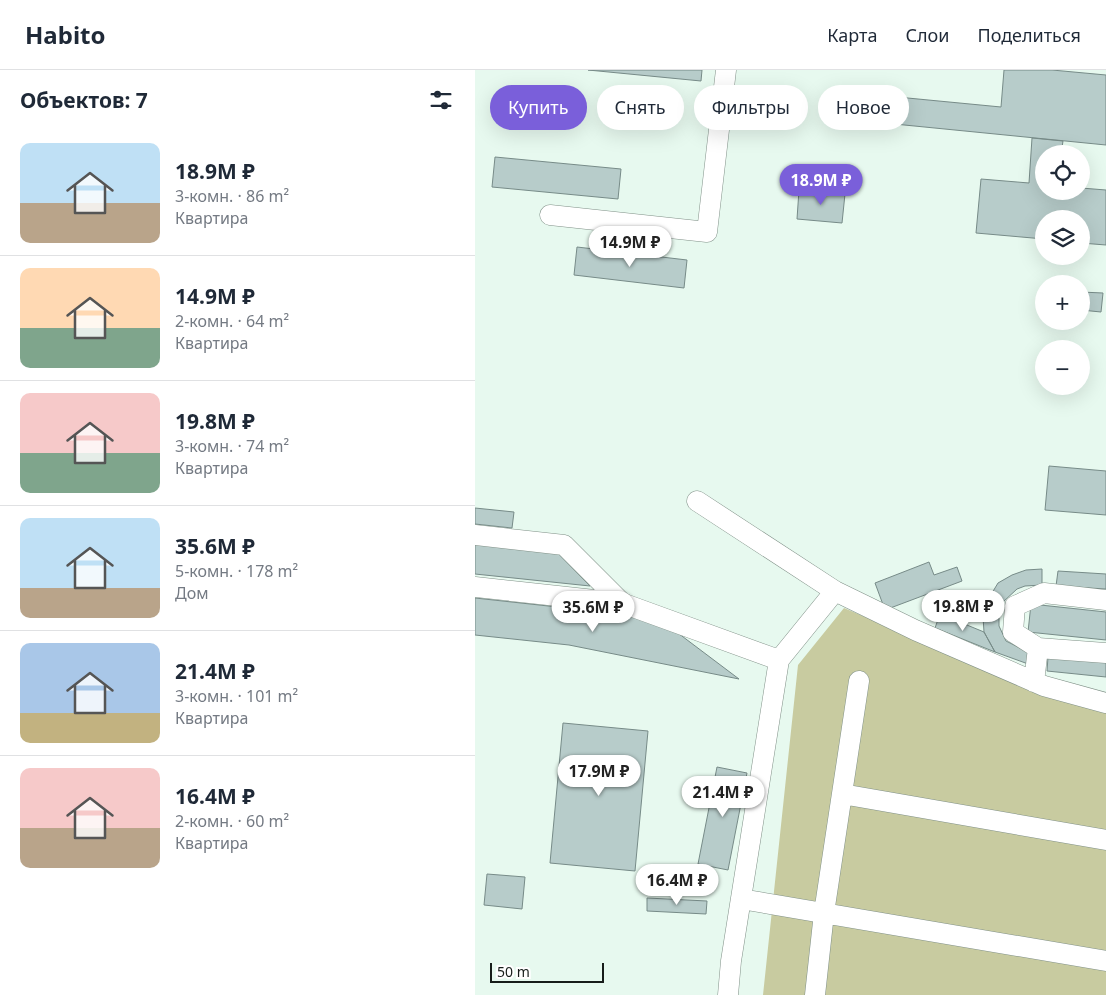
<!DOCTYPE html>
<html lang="ru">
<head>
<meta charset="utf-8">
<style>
  body { margin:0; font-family:"Noto Sans",sans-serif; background:#f6f6f7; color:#1f2937; height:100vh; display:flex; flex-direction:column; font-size:19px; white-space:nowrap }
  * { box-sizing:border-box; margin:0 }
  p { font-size:16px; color:#747a83 }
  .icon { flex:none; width:28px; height:28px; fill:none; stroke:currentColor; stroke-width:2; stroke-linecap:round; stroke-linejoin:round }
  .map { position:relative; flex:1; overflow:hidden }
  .panel { display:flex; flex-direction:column; background:#fff; width:475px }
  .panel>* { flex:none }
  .banner { position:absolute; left:15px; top:15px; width:475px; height:45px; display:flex; gap:10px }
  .buttons { position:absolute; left:560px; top:75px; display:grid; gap:10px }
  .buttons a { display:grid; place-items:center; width:55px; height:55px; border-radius:50%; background:#fff; box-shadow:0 5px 20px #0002; font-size:25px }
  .scale { position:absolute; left:15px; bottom:12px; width:114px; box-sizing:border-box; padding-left:5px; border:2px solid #171d1a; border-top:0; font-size:14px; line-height:18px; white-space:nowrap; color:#171d1a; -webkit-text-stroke:4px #fff; paint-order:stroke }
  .price { position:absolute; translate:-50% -42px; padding:0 11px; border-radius:18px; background:#fff; color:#222; font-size:16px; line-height:32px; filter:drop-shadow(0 1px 2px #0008) }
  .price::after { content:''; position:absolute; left:50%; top:30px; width:15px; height:11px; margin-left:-8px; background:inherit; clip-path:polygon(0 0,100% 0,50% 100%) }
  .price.on { background:#7a5fda; color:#fff }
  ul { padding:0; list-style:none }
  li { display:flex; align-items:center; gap:15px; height:125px; padding:0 20px }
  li+li { border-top:1px solid #e0e1e3 }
  li span { display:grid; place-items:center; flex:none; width:140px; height:100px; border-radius:10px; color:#555 }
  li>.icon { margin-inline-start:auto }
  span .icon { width:60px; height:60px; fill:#fffc; stroke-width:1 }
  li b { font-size:21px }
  h2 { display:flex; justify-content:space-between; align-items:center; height:60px; padding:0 20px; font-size:21px }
  .tag { padding:0 18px; border-radius:22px; background:#fff; box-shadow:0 5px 20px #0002; font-size:18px; line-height:45px }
  .tag.on { background:#7a5fda; color:#fff }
  header { display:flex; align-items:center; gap:30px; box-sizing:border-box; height:70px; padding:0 25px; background:#fff; border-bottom:1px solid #e0e1e3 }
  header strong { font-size:24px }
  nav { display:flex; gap:28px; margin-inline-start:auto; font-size:18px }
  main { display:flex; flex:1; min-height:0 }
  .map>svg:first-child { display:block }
  .green { fill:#c8cba0 }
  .building { fill:#b7ccca; stroke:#778b88 }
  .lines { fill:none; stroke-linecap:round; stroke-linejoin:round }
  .minor-casing { stroke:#819188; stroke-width:21 }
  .minor { stroke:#fff; stroke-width:20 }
</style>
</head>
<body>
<header>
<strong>Habito</strong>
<nav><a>Карта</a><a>Слои</a><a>Поделиться</a></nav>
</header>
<main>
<section class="panel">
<h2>Объектов: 7<svg class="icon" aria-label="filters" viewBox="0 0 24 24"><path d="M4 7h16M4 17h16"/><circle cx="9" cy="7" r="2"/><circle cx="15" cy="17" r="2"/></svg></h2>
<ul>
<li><span style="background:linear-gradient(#bfe0f5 60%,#b9a48a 0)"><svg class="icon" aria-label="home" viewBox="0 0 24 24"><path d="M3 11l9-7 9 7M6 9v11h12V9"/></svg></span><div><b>18.9M ₽</b><p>3-комн. · 86 m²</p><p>Квартира</p></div></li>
<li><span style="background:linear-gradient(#ffd9b3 60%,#7fa58c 0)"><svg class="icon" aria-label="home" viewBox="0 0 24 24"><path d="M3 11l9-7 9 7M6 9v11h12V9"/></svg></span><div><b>14.9M ₽</b><p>2-комн. · 64 m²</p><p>Квартира</p></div></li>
<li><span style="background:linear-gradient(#f6c9c9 60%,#7fa58c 0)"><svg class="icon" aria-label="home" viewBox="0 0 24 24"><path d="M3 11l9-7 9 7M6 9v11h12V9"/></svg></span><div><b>19.8M ₽</b><p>3-комн. · 74 m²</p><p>Квартира</p></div></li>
<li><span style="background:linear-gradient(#bfe0f5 70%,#b9a48a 0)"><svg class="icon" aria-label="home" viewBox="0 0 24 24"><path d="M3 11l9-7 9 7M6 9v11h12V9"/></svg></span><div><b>35.6M ₽</b><p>5-комн. · 178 m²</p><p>Дом</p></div></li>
<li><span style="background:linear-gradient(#a9c7e8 70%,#c2b280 0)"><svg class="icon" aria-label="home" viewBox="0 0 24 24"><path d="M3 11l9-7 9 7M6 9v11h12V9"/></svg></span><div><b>21.4M ₽</b><p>3-комн. · 101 m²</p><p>Квартира</p></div></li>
<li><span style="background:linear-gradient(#f6c9c9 60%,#b9a48a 0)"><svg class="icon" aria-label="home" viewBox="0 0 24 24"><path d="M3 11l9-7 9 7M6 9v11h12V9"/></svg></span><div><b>16.4M ₽</b><p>2-комн. · 60 m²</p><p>Квартира</p></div></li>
</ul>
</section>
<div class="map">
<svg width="631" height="925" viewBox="0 0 631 925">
  <rect width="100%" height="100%" fill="#e7f9ef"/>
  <path class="green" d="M 369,538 L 573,624 L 631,640 L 631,925 L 288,925 L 323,595 Z"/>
  <path class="building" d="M 113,0 L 227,0 L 226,11 Z
    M 529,0 L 577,0 L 631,5 L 631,75 L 389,51 L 391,24 L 526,37 Z
    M 557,68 L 588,71 L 586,84 L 569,84 L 569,121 L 606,121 L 606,118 L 631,120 L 631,175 L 606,173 L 606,149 L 569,149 L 569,169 L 501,163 L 506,109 L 554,113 Z
    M 20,87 L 146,99 L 143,129 L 17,117 Z
    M 324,120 L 370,124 L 367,153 L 322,149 Z
    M 102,177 L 212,190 L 209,218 L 99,205 Z
    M 606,222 L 628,223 L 626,242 L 606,240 Z
    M 574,396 L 631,401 L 631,445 L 570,440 Z
    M 0,438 L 39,442 L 37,458 L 0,454 Z
    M 0,474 L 82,482 L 115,516 L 0,504 Z
    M 454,492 L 459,505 L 482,497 L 487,511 L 410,540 L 400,513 Z
    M 567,499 L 567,515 L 550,516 L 542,519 L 528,532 L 524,543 L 524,556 L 531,571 L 559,585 L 556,595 L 520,582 L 509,562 L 508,547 L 514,528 L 523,513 L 537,505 L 551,500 Z
    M 583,501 L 631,504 L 631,519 L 581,516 Z
    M 0,528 L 183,548 L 264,609 L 94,575 L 0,565 Z
    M 556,534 L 631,542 L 631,570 L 553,562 Z
    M 465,544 L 509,562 L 520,582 L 460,558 Z
    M 573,587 L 631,592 L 631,607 L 572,601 Z
    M 88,653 L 173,661 L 160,801 L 75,793 Z
    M 242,697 L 272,703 L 253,800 L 223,794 Z
    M 12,804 L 50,807 L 47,839 L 9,835 Z
    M 172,828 L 232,831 L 231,844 L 172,841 Z"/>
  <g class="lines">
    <g class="minor-casing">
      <path id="minor" d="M 75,145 L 232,162 L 251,0
        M 222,431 L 360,521
        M 0,465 L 89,475 L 147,533 L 304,590
        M 0,517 L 147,533
        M 631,530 L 569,523 L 540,536 L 538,562 L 563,578 L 631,583
        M 559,612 L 563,578
        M 367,724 L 631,770
        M 266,829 L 631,891
        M 253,925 L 256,891 L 304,590 L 360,521 L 440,560 L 569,616 L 631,633
        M 340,925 L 349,843 L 384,611"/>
    </g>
    <use href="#minor" class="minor"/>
  </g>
</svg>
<div class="buttons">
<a><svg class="icon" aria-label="locate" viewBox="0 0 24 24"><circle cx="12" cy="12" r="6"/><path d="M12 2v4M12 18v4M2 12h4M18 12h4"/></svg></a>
<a><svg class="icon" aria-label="layers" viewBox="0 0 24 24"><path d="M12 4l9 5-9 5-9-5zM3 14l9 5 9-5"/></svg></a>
<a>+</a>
<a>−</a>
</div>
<div class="scale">50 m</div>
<b class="price on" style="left:346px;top:136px">18.9M ₽</b>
<b class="price" style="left:155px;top:198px">14.9M ₽</b>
<b class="price" style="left:488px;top:562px">19.8M ₽</b>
<b class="price" style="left:118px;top:563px">35.6M ₽</b>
<b class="price" style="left:124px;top:727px">17.9M ₽</b>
<b class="price" style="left:248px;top:748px">21.4M ₽</b>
<b class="price" style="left:202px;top:836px">16.4M ₽</b>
<div class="banner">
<a class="tag on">Купить</a>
<a class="tag">Снять</a>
<a class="tag">Фильтры</a>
<a class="tag">Новое</a>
</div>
</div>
</main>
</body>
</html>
